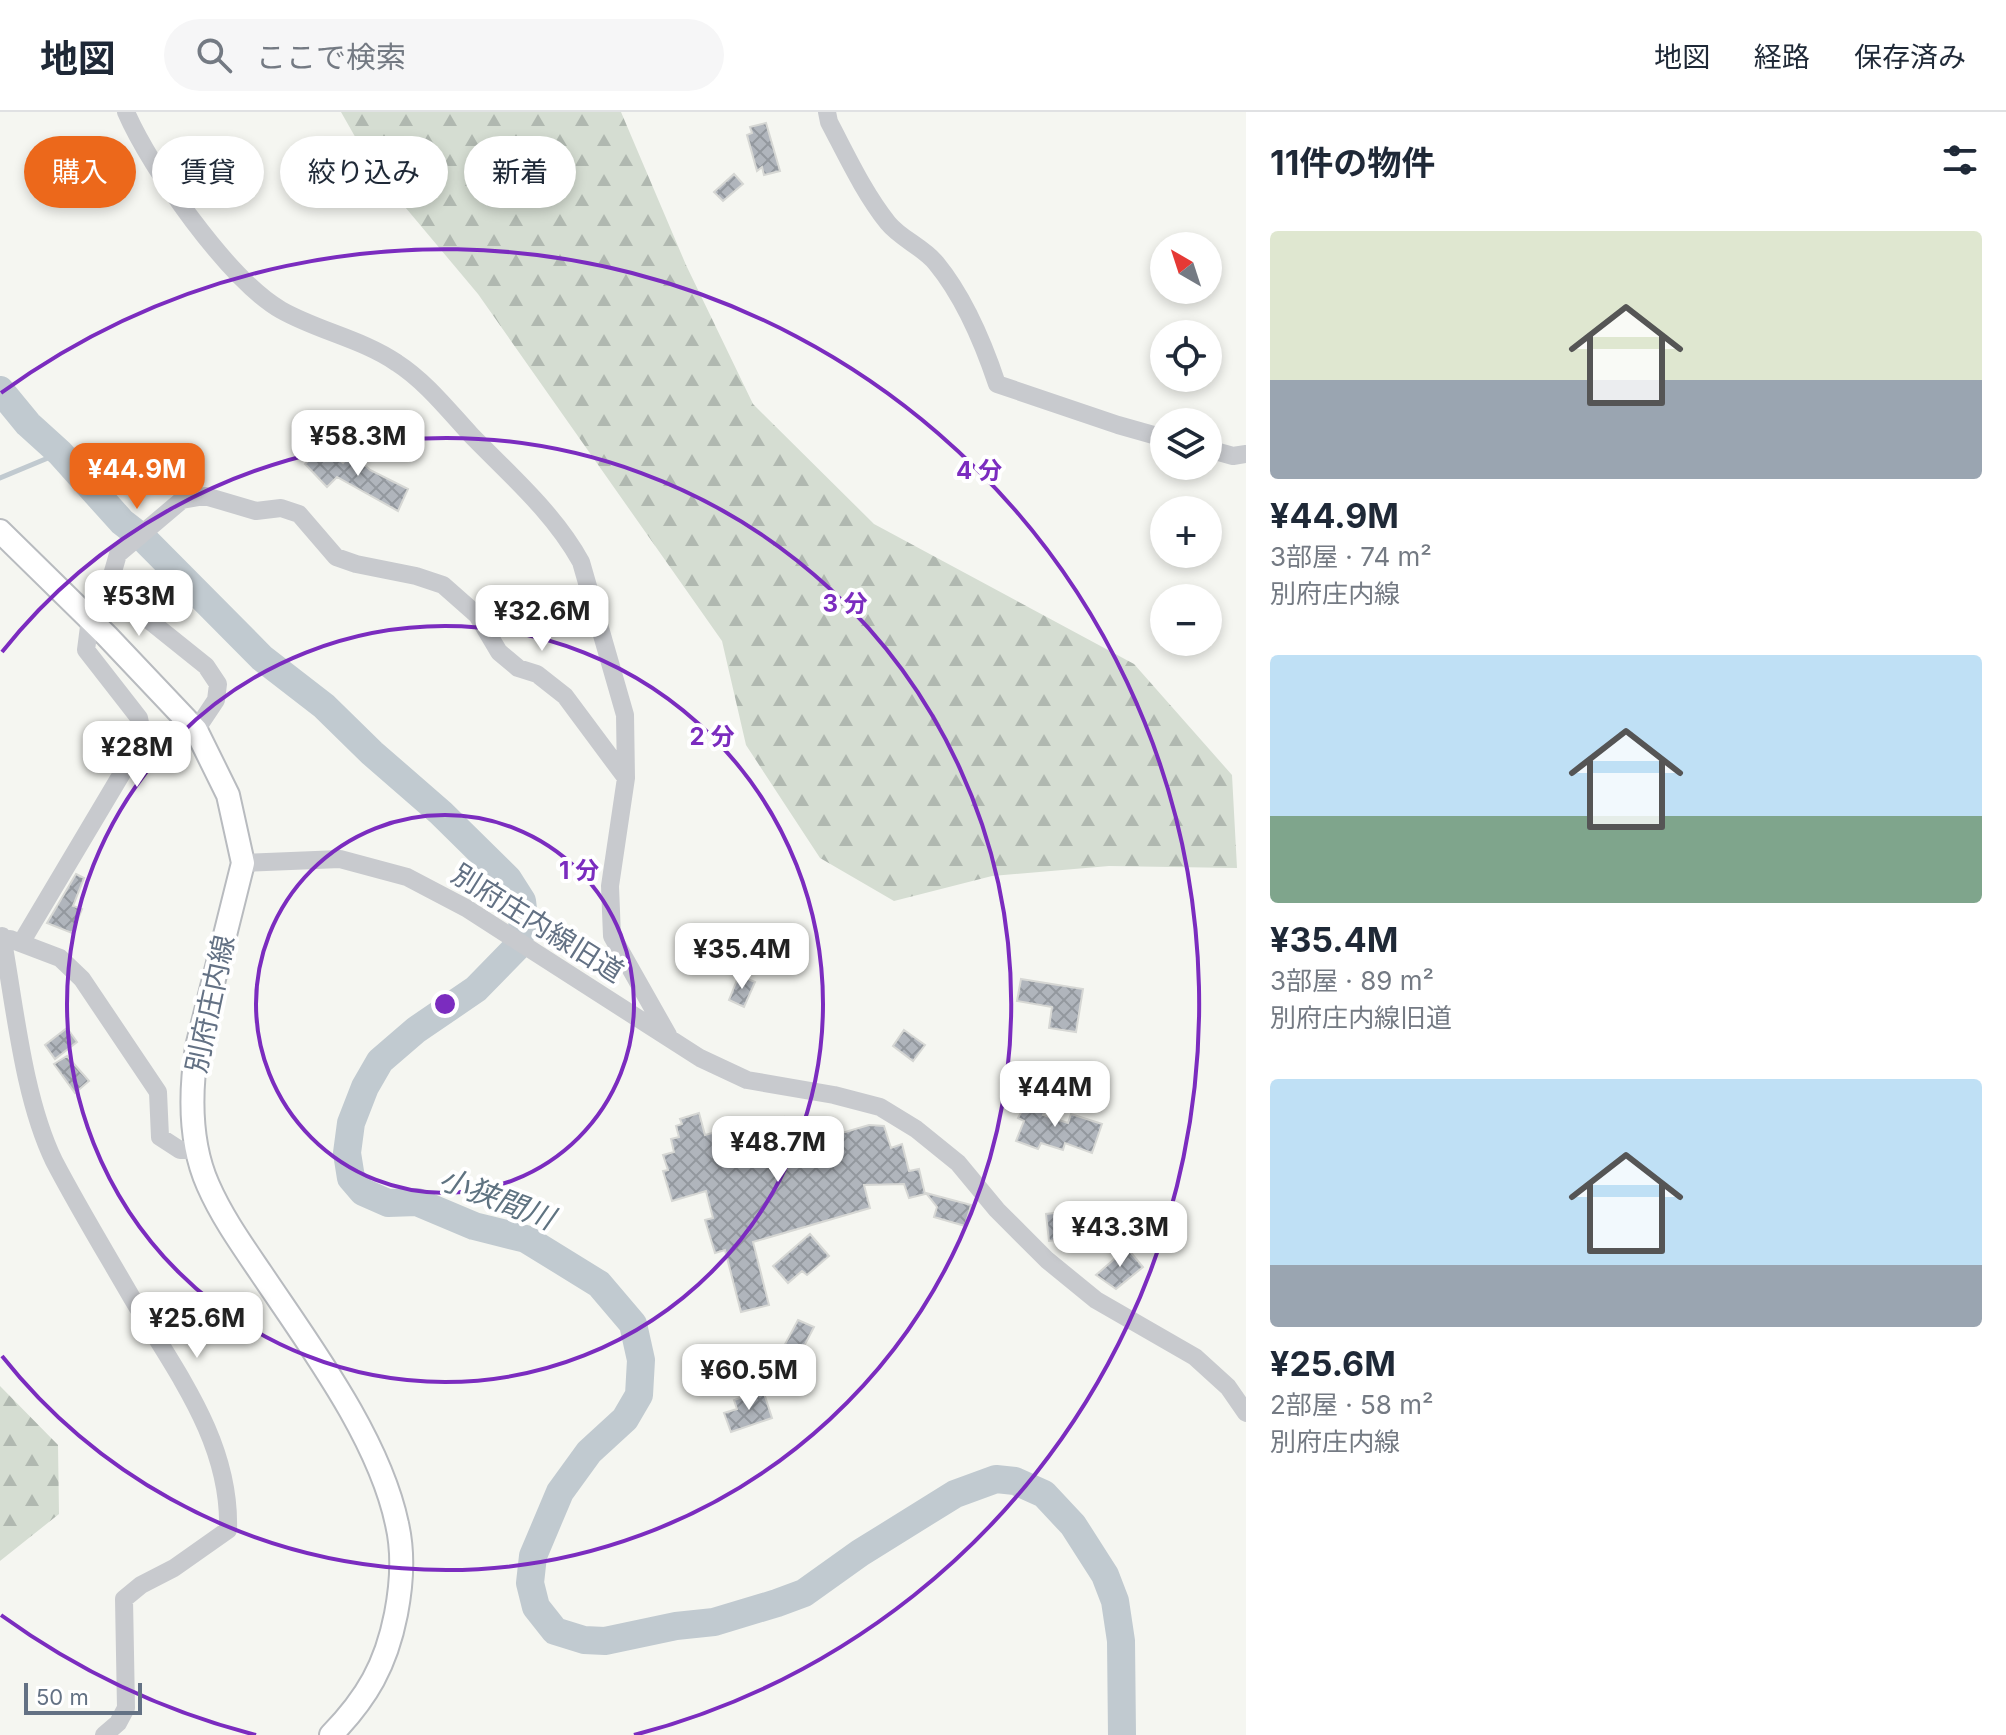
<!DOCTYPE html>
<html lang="ja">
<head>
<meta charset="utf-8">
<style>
  body { margin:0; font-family:Inter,"Noto Sans JP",sans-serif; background:#f6f6f7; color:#1f2937; height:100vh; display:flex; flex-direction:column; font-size:30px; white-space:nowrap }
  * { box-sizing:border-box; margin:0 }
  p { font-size:26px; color:#747a83 }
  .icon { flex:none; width:44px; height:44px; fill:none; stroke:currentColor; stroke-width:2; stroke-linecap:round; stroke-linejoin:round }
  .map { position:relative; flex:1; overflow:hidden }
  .side { display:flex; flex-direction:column; background:#fff; width:760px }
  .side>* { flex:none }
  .hud { position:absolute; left:24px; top:24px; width:760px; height:72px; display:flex; gap:16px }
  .needle { width:52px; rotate:321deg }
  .controls { position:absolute; left:1150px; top:120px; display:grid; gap:16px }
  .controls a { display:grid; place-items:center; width:72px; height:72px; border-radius:50%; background:#fff; box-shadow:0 4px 12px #0003; font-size:40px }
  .scale { position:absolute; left:24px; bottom:20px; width:118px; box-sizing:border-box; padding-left:8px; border:4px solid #637184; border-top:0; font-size:22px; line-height:28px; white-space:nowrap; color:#637184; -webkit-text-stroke:6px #fff; paint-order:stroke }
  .price { position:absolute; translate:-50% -68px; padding:0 18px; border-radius:16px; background:#fff; color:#222; font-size:26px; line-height:52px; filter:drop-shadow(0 2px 4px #0008) }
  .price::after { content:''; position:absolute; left:50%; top:48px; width:24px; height:18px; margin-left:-12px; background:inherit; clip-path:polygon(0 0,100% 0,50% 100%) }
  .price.current { background:#ec681b; color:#fff }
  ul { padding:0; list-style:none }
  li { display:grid; align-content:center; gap:16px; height:424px; padding:0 24px }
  li span { display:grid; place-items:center; height:248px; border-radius:8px; color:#555 }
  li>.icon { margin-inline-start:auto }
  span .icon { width:144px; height:144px; fill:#fffc; stroke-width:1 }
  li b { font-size:34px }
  h2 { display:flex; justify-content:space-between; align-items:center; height:96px; padding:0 24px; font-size:34px }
  .pill { padding:0 28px; border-radius:36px; background:#fff; box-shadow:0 4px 12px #0003; font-size:28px; line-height:72px }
  .pill.current { background:#ec681b; color:#fff }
  header { display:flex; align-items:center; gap:48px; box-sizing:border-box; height:112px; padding:0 40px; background:#fff; border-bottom:2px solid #e0e1e3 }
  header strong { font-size:38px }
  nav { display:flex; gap:44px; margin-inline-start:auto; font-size:28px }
  .search { width:560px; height:72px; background:#f6f6f7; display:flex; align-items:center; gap:20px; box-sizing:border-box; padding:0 28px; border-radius:44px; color:#747a83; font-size:30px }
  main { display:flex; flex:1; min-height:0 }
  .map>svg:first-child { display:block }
  .forest { fill:url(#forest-firs) }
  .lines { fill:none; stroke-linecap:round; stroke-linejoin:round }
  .stream { stroke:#c1cad0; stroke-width:5 }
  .river { stroke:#c1cad0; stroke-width:28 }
  .building { fill:url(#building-cross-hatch); stroke:#d6d7d4; stroke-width:2 }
  .major-casing { stroke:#b8bbbf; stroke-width:26 }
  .minor { stroke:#c8cace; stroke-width:18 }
  .major { stroke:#fff; stroke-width:22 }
  .ring { fill:none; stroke:#7b2cbf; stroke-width:4 }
  .labels { text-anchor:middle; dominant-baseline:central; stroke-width:8; stroke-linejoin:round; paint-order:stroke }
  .street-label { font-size:28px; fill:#637184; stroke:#fff }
  .water-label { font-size:30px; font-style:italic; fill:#5f7381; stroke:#fff }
  .centre { fill:#7b2cbf; stroke:#fff; stroke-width:4 }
  .ring-label { font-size:24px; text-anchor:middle; font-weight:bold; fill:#7b2cbf; stroke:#fff; stroke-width:8; stroke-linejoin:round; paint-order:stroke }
</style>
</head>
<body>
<header>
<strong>地図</strong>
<div class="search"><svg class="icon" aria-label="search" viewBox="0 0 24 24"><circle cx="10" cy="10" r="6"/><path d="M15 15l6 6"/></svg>ここで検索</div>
<nav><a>地図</a><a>経路</a><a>保存済み</a></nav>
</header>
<main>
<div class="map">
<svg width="1246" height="1623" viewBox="0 0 1246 1623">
  <defs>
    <pattern id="forest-firs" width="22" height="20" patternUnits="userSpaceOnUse" patternTransform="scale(2)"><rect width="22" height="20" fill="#d5ddd2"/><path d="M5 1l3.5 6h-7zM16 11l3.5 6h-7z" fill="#b0b8b0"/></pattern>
    <pattern id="building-cross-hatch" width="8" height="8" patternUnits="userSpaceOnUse" patternTransform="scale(2)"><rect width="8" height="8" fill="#b0b5bc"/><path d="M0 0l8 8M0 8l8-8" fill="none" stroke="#93989e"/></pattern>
  </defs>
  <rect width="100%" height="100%" fill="#f5f6f1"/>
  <path class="forest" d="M 341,0 L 621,0 L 686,153 L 753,292 L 874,412 L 1134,552 L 1232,663 L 1237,756 L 1109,754 L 992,764 L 894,789 L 820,746 L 746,633 L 722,529 L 478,182 L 374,58 Z
    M 0,1274 L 58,1333 L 59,1402 L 0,1449 Z"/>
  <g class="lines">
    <path class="stream" d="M 0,366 L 60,341"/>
    <path class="river" d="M 0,278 L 28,312 L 60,341 L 122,410 L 144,427 L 262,546 L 324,594 L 372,641 L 441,701 L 508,767 L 522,789 L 524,806 L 518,834 L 476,877 L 416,918 L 380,949 L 365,975 L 351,1011 L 347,1041 L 351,1066 L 363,1080 L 388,1091 L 417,1090 L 474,1114 L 526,1127 L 599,1172 L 633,1212 L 641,1248 L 639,1283 L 625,1307 L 589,1340 L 560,1380 L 533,1444 L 530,1471 L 536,1495 L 555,1519 L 584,1528 L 605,1529 L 676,1514 L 714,1510 L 777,1491 L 804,1481 L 860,1441 L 955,1382 L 996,1367 L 1015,1369 L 1044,1382 L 1073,1413 L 1105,1463 L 1115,1489 L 1121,1529 L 1122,1623"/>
  </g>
  <path class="building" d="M 766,11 L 780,59 L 764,63 L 762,55 L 757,59 L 747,23 L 752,21 L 750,15 Z
    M 734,62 L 743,72 L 723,89 L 714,80 Z
    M 316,341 L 324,349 L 332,341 L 343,351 L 351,341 L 370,358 L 408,377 L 398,399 L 337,365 L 327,375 L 305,352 Z
    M 76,762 L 84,766 L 73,794 L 82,797 L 72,821 L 47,811 Z
    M 739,863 L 755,870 L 744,895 L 729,888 Z
    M 1021,867 L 1083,877 L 1076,920 L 1049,916 L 1052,895 L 1017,889 Z
    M 67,916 L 77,930 L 55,947 L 45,933 Z
    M 904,918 L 925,933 L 913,949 L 893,934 Z
    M 67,944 L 89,969 L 75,981 L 54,952 Z
    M 1031,982 L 1049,991 L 1043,1003 L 1068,1011 L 1071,1002 L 1102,1012 L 1092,1041 L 1065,1031 L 1063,1038 L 1041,1031 L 1038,1037 L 1016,1029 L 1024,1009 L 1018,1006 Z
    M 699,1001 L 705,1023 L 738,1014 L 741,1024 L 773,1015 L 772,1009 L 784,1005 L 786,1011 L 804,1006 L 810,1027 L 834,1020 L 835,1023 L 869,1013 L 884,1014 L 891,1036 L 902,1032 L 909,1059 L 919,1057 L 925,1082 L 909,1086 L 904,1072 L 864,1073 L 870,1096 L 753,1130 L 769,1193 L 741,1200 L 725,1138 L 715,1141 L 705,1108 L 713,1106 L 706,1079 L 672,1089 L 663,1059 L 668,1058 L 663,1043 L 674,1040 L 671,1027 L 679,1025 L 676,1014 L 682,1012 L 680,1007 Z
    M 926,1081 L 971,1093 L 965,1114 L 934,1105 L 937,1095 Z
    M 1081,1098 L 1082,1104 L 1115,1107 L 1113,1128 L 1084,1125 L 1049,1129 L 1046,1102 Z
    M 810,1122 L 829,1144 L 807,1163 L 802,1159 L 788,1171 L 773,1154 Z
    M 1127,1136 L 1143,1155 L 1116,1177 L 1096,1163 Z
    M 798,1208 L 814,1215 L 799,1244 L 783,1236 Z
    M 763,1278 L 772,1306 L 731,1320 L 724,1301 L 737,1297 L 734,1288 Z"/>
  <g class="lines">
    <g class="major-casing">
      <path id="major" d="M 0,419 L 107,524 L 196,618 L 228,683 L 243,751 L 197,935 C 190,980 189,1030 208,1073 C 222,1105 242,1133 261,1161 C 310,1234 379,1326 397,1412 C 404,1442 402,1471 396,1502 C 386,1553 367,1586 331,1623"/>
    </g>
    <path class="minor" d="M 126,0 C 150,56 229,168 281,198 C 318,219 362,227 397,251 C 425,269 448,298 471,323 C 510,363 554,401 581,450 L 625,603 L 626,666
      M 827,0 L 829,10 C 847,44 864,81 888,111 C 901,127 923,135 936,151 C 964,185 983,230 997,272 L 1118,313 L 1164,326
      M 1208,337 L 1233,344 L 1246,342
      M 196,618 L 216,588 L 218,572 L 206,554 L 120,485 L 112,463 L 118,442 L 182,388 L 205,384 L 256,399 L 281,396 L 299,402 L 336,445 L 356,452 L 416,464 L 443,473 L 477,503 L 499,540 L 518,556 L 537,562 L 565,584 L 626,666 L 610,774 L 612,824 L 668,923
      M 243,751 L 340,747 L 407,765 L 466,796 L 700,946 L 747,968 L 834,983 L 880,995 L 916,1017 L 958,1051 L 997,1098 L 1047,1148 L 1096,1188 L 1195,1245 L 1228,1275 L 1246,1301
      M 2,824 C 15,894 23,985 54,1049 C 78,1095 106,1141 132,1186 C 175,1259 231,1329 228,1418 L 174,1456 L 141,1473 L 124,1487 L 126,1596 L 118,1611 L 104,1623
      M 10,827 L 60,846 L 82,867 L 158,980 L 160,1025 L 180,1038 L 198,1038
      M 21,831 L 143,626 L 139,606 L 86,538 L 90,507"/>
    <use href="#major" class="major"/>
  </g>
  <g class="ring">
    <circle cx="445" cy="892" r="189"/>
    <circle cx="445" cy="892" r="378"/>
    <path d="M2 540A566 566 0 1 1 2 1244"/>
    <path d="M256 1623A755 755 0 0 1 1 1503M1 281A755 755 0 1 1 634 1623"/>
  </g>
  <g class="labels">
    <g class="street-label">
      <text transform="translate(538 811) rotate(32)">別府庄内線旧道</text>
      <text transform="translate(210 892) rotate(-78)">別府庄内線</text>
    </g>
    <g class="water-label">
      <text transform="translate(497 1086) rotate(21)">小狭間川</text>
    </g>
  </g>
  <circle cx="445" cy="892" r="12" class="centre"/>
  <g class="ring-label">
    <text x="979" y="367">4 分</text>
    <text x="845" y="500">3 分</text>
    <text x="712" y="633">2 分</text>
    <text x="579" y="767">1 分</text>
  </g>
</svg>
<div class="controls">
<a><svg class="needle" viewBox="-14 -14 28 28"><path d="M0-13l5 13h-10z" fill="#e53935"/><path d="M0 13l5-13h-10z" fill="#747a83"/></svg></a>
<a><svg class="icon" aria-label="locate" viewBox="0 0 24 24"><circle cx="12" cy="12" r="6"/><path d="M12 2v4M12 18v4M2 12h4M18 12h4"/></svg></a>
<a><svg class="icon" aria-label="layers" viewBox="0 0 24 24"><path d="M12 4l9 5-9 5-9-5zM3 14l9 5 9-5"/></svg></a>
<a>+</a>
<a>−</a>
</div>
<div class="scale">50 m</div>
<b class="price" style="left:358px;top:366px">¥58.3M</b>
<b class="price current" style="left:137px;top:399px">¥44.9M</b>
<b class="price" style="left:139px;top:526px">¥53M</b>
<b class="price" style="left:542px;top:541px">¥32.6M</b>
<b class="price" style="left:137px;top:677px">¥28M</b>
<b class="price" style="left:742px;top:879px">¥35.4M</b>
<b class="price" style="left:1055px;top:1017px">¥44M</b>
<b class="price" style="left:778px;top:1072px">¥48.7M</b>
<b class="price" style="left:1120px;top:1157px">¥43.3M</b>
<b class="price" style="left:197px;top:1248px">¥25.6M</b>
<b class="price" style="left:749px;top:1300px">¥60.5M</b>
<div class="hud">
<a class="pill current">購入</a>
<a class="pill">賃貸</a>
<a class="pill">絞り込み</a>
<a class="pill">新着</a>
</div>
</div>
<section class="side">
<h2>11件の物件<svg class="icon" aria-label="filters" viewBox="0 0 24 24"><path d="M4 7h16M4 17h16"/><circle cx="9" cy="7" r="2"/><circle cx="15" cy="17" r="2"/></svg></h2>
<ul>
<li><span style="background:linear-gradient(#dfe7d0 60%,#9aa5b1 0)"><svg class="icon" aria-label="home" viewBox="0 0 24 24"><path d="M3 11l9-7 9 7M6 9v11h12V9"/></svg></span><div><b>¥44.9M</b><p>3部屋 · 74 m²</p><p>別府庄内線</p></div></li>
<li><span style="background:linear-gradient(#bfe0f5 65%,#7fa58c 0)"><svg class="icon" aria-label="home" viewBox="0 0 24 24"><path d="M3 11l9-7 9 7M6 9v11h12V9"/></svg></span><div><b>¥35.4M</b><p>3部屋 · 89 m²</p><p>別府庄内線旧道</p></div></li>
<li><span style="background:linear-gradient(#bfe0f5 75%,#9aa5b1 0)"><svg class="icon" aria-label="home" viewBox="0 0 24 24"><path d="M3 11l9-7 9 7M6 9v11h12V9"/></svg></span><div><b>¥25.6M</b><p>2部屋 · 58 m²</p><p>別府庄内線</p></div></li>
</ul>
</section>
</main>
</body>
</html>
